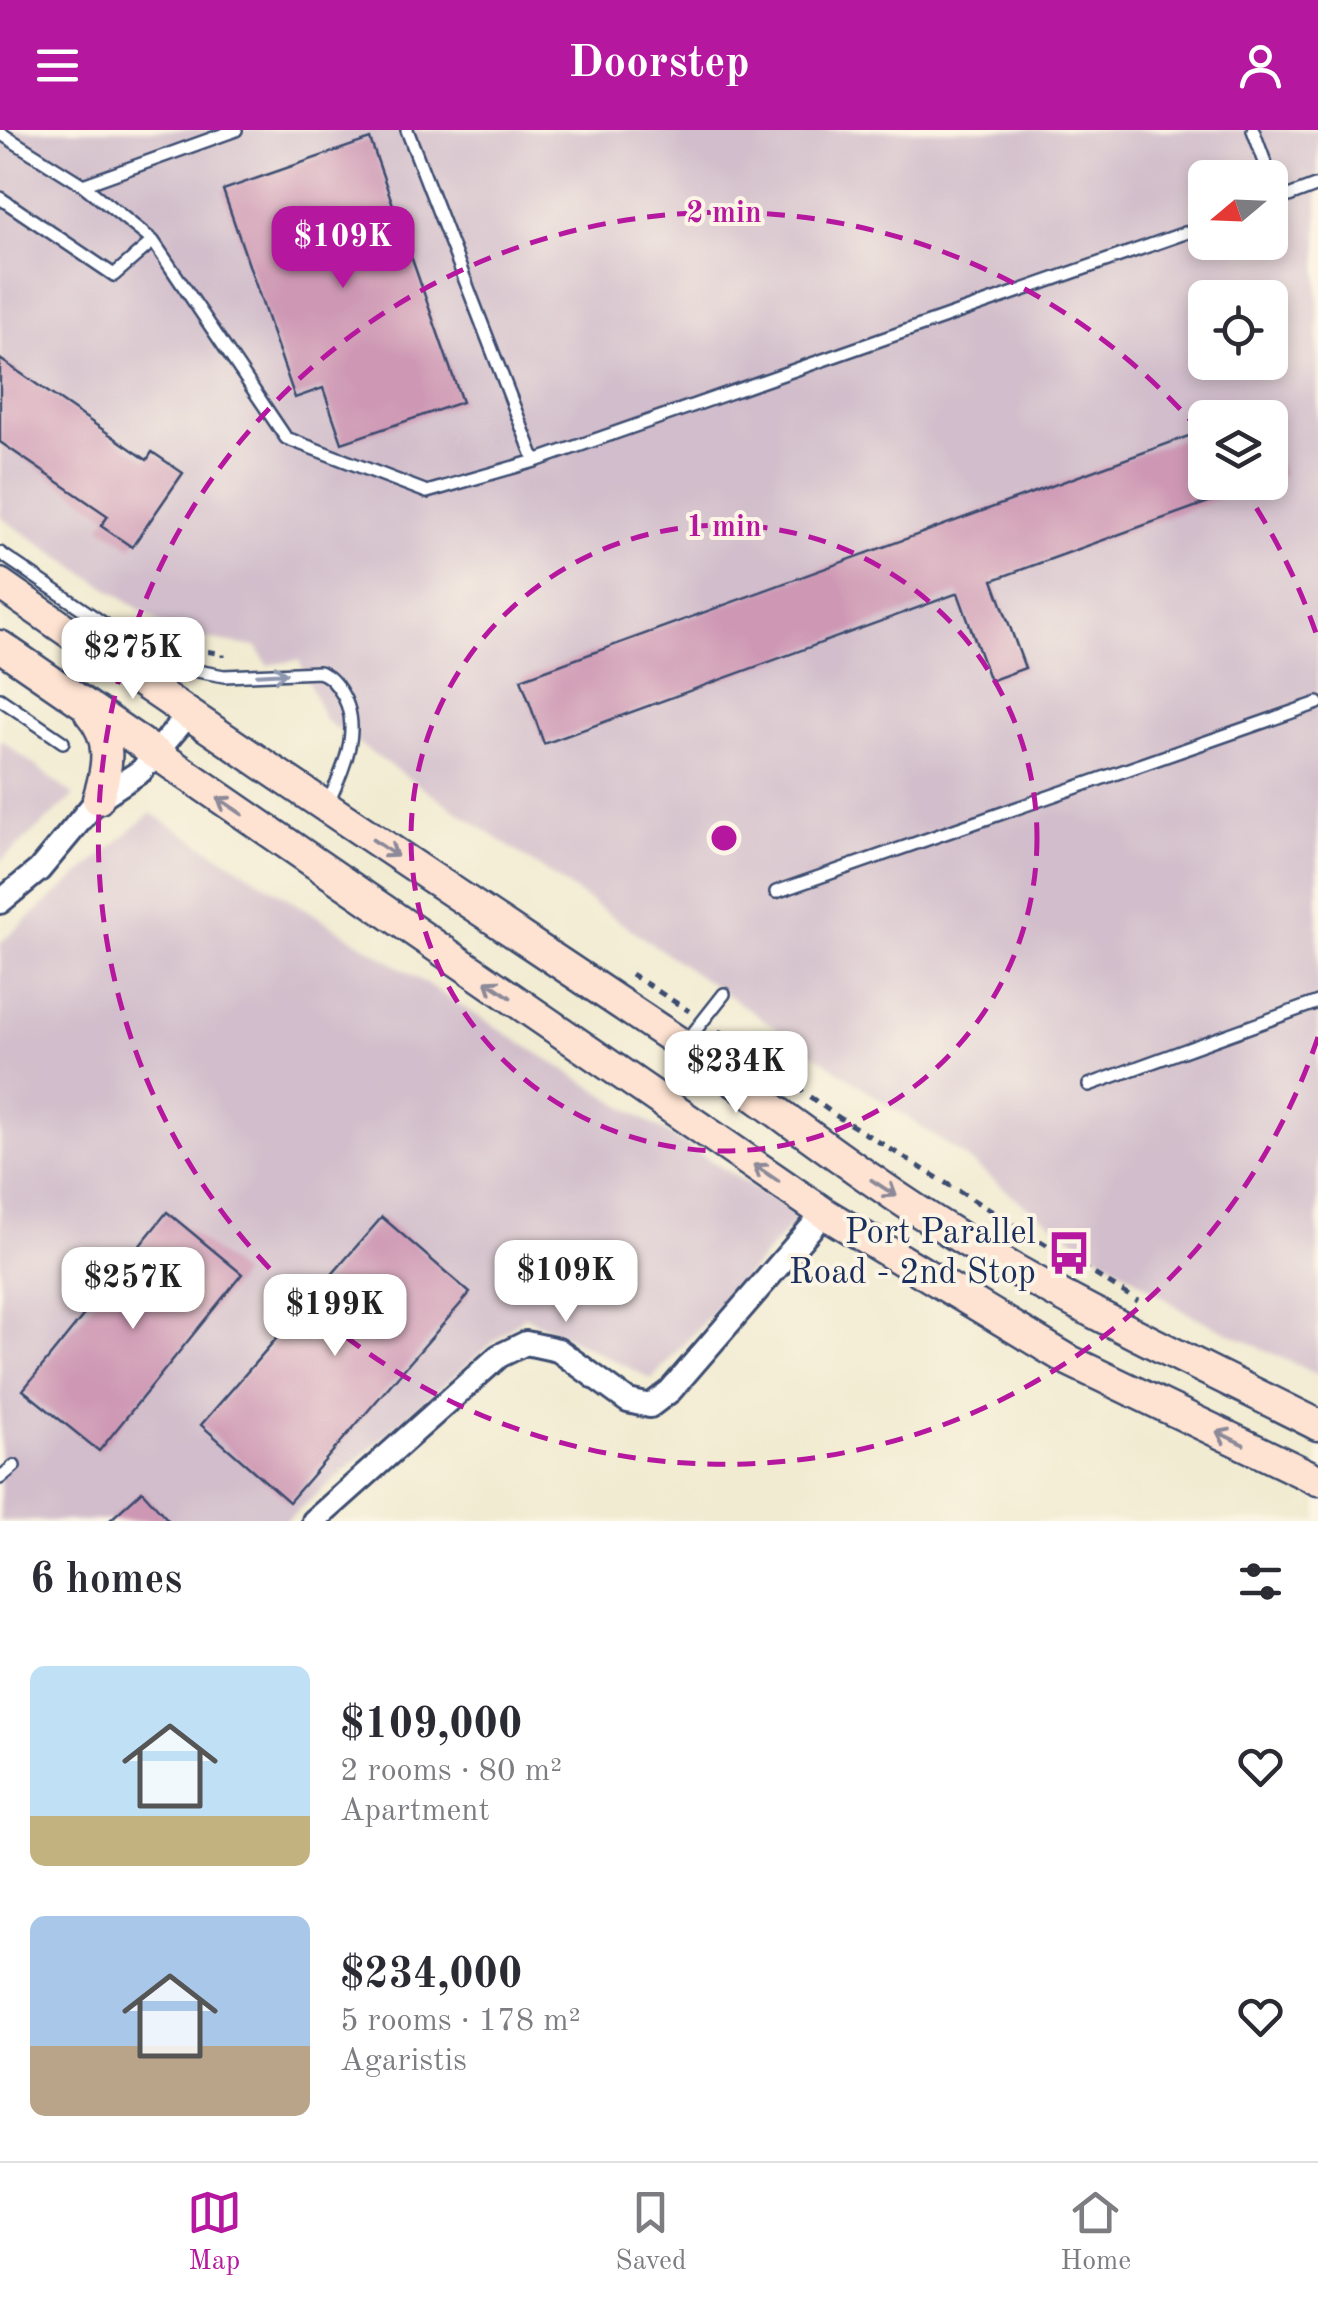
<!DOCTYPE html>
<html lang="en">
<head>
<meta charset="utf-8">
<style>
  body { margin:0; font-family:"Old Standard TT",serif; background:#f2f2f3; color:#2b2b33; height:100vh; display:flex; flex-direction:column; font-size:38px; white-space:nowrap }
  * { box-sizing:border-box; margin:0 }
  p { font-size:32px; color:#7c7c81 }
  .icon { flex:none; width:55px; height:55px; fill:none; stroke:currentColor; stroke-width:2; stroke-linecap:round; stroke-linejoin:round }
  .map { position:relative; height:1391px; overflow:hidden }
  .drawer { display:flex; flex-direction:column; background:#fff; flex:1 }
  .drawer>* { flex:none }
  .needle { width:65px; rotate:251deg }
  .buttons { position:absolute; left:1188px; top:30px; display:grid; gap:20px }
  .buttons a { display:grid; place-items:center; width:100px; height:100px; border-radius:15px; background:#fff; box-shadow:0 5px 15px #0003; font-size:50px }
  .price { position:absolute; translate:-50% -85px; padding:0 22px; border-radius:20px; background:#fff; color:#222; font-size:32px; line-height:65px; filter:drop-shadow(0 2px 5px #0008) }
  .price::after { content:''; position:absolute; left:50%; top:60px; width:30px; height:22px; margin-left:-15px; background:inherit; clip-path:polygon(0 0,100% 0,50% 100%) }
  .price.on { background:#b5179e; color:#fff }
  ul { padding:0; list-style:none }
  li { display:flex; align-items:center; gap:30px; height:250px; padding:0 30px }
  li span { display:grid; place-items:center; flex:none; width:280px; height:200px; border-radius:15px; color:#555 }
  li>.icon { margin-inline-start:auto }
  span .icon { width:120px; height:120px; fill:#fffc; stroke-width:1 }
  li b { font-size:42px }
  h2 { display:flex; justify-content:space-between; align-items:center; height:120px; padding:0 30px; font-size:42px }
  header { display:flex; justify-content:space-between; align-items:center; height:130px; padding:0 30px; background:#b5179e; color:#fff; font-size:45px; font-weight:700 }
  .tabs { display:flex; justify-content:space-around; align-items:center; height:140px; border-top:2px solid #e1e1e2; background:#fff; font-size:28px; color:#7c7c81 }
  .tabs a { display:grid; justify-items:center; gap:5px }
  .tabs .on { color:#b5179e }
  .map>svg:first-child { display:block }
  .industrial { fill:#d1bdcb; fill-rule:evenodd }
  .building { fill:#ce98b4 }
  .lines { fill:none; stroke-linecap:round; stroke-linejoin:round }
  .service-casing { stroke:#3b4b6f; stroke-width:16 }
  .minor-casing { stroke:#3b4b6f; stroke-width:28 }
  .secondary-casing { stroke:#3b4b6f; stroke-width:35 }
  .path { stroke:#3b4b6f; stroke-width:5; stroke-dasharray:8 8; stroke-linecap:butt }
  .service { stroke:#fff; stroke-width:11 }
  .minor { stroke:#fff; stroke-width:22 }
  .secondary { stroke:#fee3d2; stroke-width:30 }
  .oneway { stroke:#8d97ae }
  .oneway2 { stroke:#8c8998 }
  .ring { fill:none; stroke:#b5179e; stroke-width:5; stroke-dasharray:18 12 }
  .labels { text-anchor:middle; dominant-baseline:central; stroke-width:8; stroke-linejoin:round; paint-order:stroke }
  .poi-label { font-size:35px; fill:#1b2f5e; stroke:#fcf5e5; text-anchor:end }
  .centre { fill:#b5179e; stroke:#fcf5e5; stroke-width:5 }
  .ring-label { font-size:30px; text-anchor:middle; font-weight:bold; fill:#b5179e; stroke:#fcf5e5; stroke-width:8; stroke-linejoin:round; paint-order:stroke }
</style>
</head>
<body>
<header><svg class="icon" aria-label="menu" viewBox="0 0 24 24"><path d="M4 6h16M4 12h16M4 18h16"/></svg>Doorstep<svg class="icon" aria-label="person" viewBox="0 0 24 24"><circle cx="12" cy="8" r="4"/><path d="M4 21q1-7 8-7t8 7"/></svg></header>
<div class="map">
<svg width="1318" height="1391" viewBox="0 0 1318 1391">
  <rect width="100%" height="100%" fill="#fcf5e5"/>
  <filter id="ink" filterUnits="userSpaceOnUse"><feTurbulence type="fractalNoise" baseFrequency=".01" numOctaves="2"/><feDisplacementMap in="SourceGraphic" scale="20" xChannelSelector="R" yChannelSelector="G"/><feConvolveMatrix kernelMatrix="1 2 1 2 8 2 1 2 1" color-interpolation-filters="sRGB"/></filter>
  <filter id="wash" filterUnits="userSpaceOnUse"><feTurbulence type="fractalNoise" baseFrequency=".0048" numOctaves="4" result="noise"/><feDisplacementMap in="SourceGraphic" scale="40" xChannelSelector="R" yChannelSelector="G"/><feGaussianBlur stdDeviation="2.25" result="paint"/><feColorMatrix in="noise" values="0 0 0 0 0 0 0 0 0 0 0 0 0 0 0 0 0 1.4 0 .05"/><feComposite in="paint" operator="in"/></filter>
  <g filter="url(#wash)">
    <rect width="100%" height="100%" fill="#f1ebd1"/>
    <path class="industrial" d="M 0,0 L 1318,0 L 1318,1245 L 1187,1183 L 1026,1076 L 961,1024 L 351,609 L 325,590 L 299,530 L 267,535 L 257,517 L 178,505 L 0,387 ZM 1205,48 L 1270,48 L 1270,112 L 1205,112 ZM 1205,168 L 1270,168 L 1270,232 L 1205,232 ZM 1205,288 L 1270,288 L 1270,352 L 1205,352 Z
      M 0,609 L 74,666 L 0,732 Z
      M 151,683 L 800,1086 L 652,1249 L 524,1186 L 286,1391 L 0,1391 L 0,813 Z"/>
    <g id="blocks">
      <path class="building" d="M 370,9 L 462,272 L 342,313 L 323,258 L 295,268 L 223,60 Z
        M 0,229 L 147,330 L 152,322 L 183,343 L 132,417 L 101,396 L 108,386 L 0,312 Z
        M 1205,300 L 1205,352 L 1261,353 L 993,450 L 1025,538 L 990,551 L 958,463 L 544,614 L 521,549 Z
        M 1270,310 L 1283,345 L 1270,350 Z
        M 167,1082 L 242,1144 L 99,1321 L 23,1260 Z
        M 382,1087 L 470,1163 L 289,1372 L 201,1295 Z
        M 142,1361 L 169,1391 L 109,1391 Z"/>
    </g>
  </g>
  <g filter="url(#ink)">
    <use href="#blocks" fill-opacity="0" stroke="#3b4b6f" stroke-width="2.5"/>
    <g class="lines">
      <g class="service-casing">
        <path id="service" d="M 407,0 L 535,331
          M 1253,0 L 1279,70
          M 0,3 L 83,55 L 153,111
          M 83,55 L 236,0
          M 0,68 L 114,145 L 153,111 L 286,308 L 427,362 L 535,331 L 1205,96
          M 1270,73 L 1318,55
          M 0,423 L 165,535 L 224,546 L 319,542 C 328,545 331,549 337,556 C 366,594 344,637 327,675
          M 0,569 L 63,612
          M 776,762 L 1318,573
          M 683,916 L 724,864
          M 1089,955 L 1318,872
          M 0,1348 L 14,1336"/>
      </g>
      <g class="minor-casing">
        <path id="minor" d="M 0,772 L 39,740 L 98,669 L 141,641 L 188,585
          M 314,1391 L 499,1226 L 526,1213 L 558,1220 L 628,1271 L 650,1276 L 670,1261 L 824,1083"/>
      </g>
      <g class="secondary-casing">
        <path id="secondary" d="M 0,454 C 223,610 451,760 678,912 C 772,975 859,1046 956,1105 C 1071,1176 1197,1234 1318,1295
          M 0,516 L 824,1083 L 1070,1231 L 1318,1350
          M 90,583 C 113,609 108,638 98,669"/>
      </g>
      <path class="path" d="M 192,519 L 223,524 L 223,527
        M 631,844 L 689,881
        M 719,901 L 835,985 L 1138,1171"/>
      <use href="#service" class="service"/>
      <use href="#minor" class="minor"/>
      <use href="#secondary" class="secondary"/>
    </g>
    <defs><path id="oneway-shaft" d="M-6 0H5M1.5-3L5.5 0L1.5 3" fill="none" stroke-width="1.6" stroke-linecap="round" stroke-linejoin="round" transform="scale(2.5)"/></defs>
    <use class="oneway" href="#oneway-shaft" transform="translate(272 544) rotate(-3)"/>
    <g class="oneway2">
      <use href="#oneway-shaft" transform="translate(230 676) rotate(-146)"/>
      <use href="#oneway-shaft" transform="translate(385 718) rotate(34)"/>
      <use href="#oneway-shaft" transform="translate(498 859) rotate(-146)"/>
      <use href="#oneway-shaft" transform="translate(766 1043) rotate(-146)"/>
      <use href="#oneway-shaft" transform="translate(884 1058) rotate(33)"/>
      <use href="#oneway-shaft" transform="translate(1230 1308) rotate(-154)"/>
    </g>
  </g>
  <g class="ring">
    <circle cx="724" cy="708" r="313"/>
    <path d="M1318 907A626 626 0 1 1 1204 306M1240 353A626 626 0 0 1 1318 509"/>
  </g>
  <defs>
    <g id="bus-bare" transform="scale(3.45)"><path d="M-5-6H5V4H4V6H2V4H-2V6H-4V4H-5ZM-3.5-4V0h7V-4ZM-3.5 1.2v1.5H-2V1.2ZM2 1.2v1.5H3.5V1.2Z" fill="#b5179e" stroke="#fcf5e5" stroke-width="2.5" paint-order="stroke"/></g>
  </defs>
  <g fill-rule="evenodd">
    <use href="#bus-bare" x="1069" y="1123"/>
  </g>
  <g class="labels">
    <g class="poi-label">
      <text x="1036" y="1103">Port Parallel<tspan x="1036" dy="40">Road - 2nd Stop</tspan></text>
    </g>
  </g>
  <circle cx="724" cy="708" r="15" class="centre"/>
  <g class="ring-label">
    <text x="724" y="92">2 min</text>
    <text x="724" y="406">1 min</text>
  </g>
</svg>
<div class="buttons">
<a><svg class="needle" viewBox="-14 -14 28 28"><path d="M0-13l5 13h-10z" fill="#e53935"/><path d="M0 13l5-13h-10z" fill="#7c7c81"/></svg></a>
<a><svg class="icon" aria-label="locate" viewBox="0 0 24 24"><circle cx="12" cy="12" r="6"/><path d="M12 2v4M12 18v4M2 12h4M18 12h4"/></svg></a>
<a><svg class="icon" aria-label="layers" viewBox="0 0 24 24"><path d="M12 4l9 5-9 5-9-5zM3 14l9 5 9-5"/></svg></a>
</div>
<b class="price on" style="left:343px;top:161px">$109K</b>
<b class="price" style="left:133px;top:572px">$275K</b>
<b class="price" style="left:736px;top:986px">$234K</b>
<b class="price" style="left:566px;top:1195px">$109K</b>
<b class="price" style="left:133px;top:1202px">$257K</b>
<b class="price" style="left:335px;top:1229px">$199K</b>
</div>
<section class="drawer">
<h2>6 homes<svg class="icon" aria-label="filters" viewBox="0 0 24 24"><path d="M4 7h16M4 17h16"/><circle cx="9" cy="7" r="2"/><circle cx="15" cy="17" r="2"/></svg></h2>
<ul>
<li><span style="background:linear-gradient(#bfe0f5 75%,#c2b280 0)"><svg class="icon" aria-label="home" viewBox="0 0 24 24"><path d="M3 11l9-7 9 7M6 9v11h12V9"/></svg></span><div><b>$109,000</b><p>2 rooms · 80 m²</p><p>Apartment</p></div><svg class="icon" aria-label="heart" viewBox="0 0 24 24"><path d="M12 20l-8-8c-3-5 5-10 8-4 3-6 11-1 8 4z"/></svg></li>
<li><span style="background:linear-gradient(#a9c7e8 65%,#b9a48a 0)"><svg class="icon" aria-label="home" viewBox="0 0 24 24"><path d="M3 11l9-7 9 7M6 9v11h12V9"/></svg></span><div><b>$234,000</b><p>5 rooms · 178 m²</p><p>Agaristis</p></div><svg class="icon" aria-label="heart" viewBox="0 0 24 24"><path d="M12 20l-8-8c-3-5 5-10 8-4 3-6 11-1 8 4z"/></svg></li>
</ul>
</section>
<nav class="tabs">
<a class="on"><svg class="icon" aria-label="map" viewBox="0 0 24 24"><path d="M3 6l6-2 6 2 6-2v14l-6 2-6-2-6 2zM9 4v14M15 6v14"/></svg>Map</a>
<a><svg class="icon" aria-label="saved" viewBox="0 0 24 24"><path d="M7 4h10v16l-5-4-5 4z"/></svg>Saved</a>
<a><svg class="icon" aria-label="home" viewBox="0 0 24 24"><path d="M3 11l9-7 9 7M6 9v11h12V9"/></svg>Home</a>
</nav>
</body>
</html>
